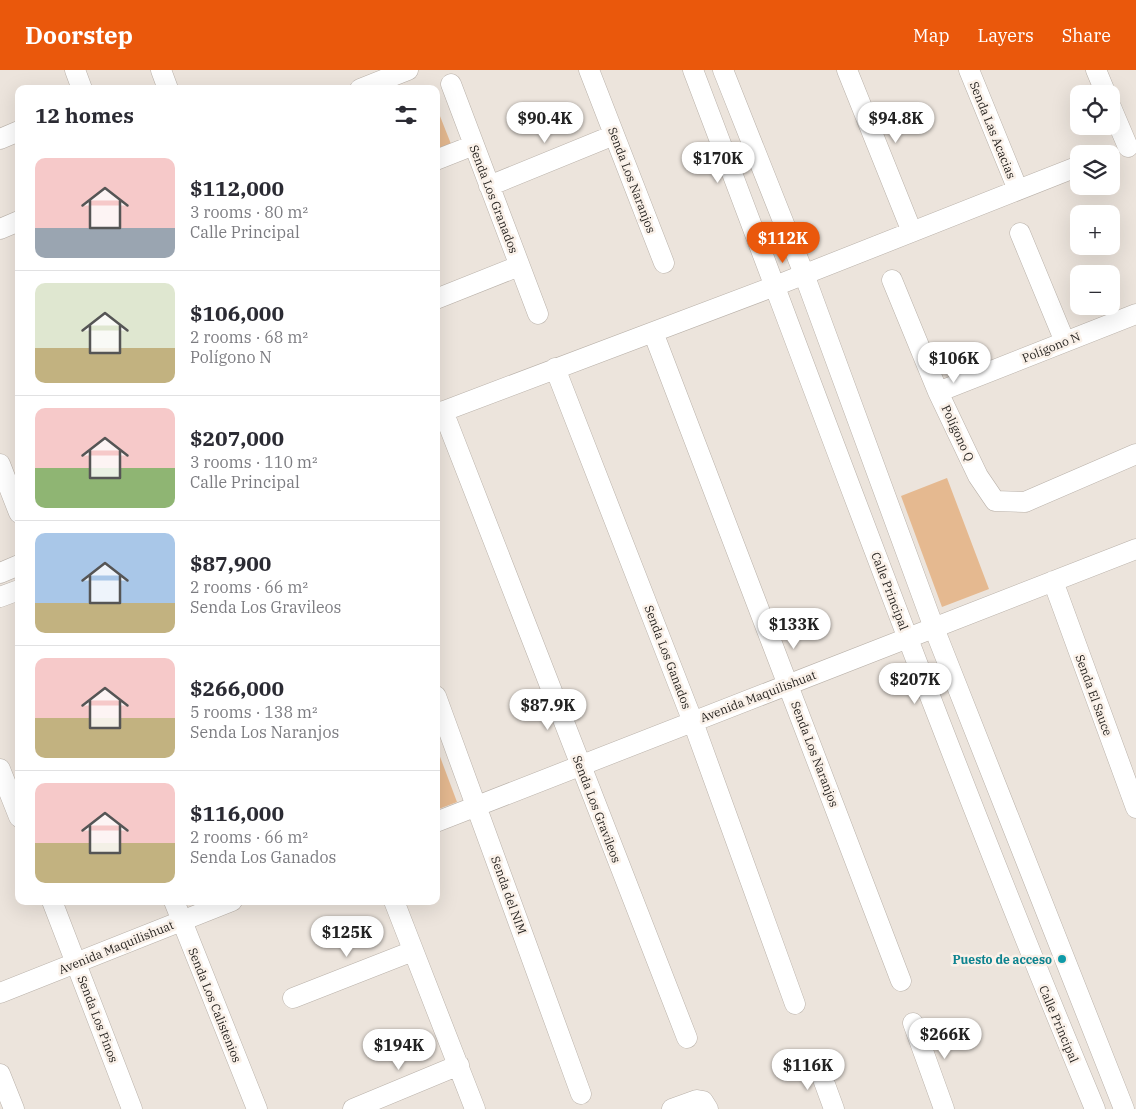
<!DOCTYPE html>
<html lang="en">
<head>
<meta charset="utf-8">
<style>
  body { margin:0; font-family:"IBM Plex Serif",serif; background:#f7f7f7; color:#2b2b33; height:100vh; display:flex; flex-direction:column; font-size:19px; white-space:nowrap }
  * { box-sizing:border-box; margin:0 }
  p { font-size:16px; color:#7c7c81 }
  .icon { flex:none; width:28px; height:28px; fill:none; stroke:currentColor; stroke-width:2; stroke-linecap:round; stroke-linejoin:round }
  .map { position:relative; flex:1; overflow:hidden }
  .details { position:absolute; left:15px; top:15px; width:425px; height:820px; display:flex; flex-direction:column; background:#fff; border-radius:10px; box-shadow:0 5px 20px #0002 }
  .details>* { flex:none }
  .fabs { position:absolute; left:1070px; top:15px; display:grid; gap:10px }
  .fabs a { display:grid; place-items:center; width:50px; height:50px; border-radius:10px; background:#fff; box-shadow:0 5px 20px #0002; font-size:25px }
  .price { position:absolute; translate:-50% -42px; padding:0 11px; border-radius:18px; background:#fff; color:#222; font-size:16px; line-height:32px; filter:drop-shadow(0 1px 2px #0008) }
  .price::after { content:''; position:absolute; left:50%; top:30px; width:15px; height:11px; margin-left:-8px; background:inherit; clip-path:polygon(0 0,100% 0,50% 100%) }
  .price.selected { background:#ea580c; color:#fff }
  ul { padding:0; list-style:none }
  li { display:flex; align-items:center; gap:15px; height:125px; padding:0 20px }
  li+li { border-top:1px solid #e1e1e2 }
  li span { display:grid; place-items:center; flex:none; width:140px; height:100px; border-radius:10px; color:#555 }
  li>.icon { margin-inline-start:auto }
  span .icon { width:60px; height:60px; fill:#fffc; stroke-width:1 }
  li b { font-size:21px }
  h2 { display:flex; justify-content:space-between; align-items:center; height:60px; padding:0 20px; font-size:21px }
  header { display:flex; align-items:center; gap:30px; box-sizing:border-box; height:70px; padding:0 25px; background:#ea580c; color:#fff }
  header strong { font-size:24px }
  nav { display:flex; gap:28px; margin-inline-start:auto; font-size:18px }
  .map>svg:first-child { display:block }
  .green { fill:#e5b990 }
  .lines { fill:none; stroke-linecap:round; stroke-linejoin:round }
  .minor-casing { stroke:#b9b1a9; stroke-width:21 }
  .minor { stroke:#fff; stroke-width:20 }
  .culture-dot { fill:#0f9aa8; stroke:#faf1e9; stroke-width:2 }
  .labels { text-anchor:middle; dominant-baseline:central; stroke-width:5; stroke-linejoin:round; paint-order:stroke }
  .street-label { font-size:12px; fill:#221f1c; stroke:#faf1e9 }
  .culture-label { font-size:12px; font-weight:bold; fill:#0d838f; stroke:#faf1e9; text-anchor:end }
</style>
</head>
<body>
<header>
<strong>Doorstep</strong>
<nav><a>Map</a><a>Layers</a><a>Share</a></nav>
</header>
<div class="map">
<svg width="1136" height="1039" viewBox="0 0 1136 1039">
  <rect width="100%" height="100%" fill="#ece4dc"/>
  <path class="green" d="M 436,36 L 453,79 L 436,85 Z
    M 947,408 L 989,519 L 942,537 L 901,426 Z
    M 436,676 L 457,732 L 436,740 Z"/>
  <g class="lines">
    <g class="minor-casing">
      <path id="minor" d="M 75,0 L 82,19
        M 161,0 L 168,19
        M 589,0 L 664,193
        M 693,0 C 825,347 952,697 1095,1039
        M 723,0 L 804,204 L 934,558 L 1124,1039
        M 847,0 L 912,162
        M 969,0 L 1018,120
        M 1096,0 L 1106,24
        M 451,14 L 538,244
        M 360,19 L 408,0
        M 1111,37 L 1128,77
        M 0,69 L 19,61
        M 436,90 L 474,75
        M 489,116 L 614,65
        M 0,159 L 19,151
        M 1020,163 L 1065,272
        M 892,210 L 938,322 L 978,406 L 995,431 L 1025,432 L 1136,384
        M 436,229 L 519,196
        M 653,262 L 901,911
        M 555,298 L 693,652 L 795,934
        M 938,322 L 1136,244
        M 443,341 L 687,968
        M 436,344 L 775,216 L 1079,96
        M 0,394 L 19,443
        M 0,503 L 19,495
        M 1053,511 L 1136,738
        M 0,527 L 19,520
        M 436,626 L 581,1024
        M 0,699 L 19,747
        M 436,752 L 1136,479
        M 52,831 L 132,1039
        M 174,831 L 257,1039
        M 394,831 L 475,1039
        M 0,923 L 232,831
        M 293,928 L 413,881
        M 913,953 L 944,1039
        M 816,990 L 834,1039
        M 0,1004 L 14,1039
        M 353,1039 L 459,995
        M 672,1039 L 697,1030 L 703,1031 L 708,1039"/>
    </g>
    <use href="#minor" class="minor"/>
  </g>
  <circle class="culture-dot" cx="1062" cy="889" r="5"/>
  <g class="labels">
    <g class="street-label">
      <text transform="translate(993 60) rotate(68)">Senda Las Acacias</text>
      <text transform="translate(632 110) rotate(69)">Senda Los Naranjos</text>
      <text transform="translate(494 129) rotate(69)">Senda Los Granados</text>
      <text transform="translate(1051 277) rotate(-22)">Polígono N</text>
      <text transform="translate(958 363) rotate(65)">Polígono Q</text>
      <text transform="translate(890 521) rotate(69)">Calle Principal</text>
      <text transform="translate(668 587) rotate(69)">Senda Los Ganados</text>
      <text transform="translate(1094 625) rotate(70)">Senda El Sauce</text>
      <text transform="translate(758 626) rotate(-21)">Avenida Maquilishuat</text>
      <text transform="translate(815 684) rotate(69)">Senda Los Naranjos</text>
      <text transform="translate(597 739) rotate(69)">Senda Los Gravileos</text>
      <text transform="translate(509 825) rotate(70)">Senda del NIM</text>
      <text transform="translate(116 877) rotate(-22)">Avenida Maquilishuat</text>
      <text transform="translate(215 935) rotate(68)">Senda Los Calistenios</text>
      <text transform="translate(98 949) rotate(69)">Senda Los Pinos</text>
      <text transform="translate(1059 954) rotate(67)">Calle Principal</text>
    </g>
    <g class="culture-label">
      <text x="1052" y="889">Puesto de acceso</text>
    </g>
  </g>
</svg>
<div class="fabs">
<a><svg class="icon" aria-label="locate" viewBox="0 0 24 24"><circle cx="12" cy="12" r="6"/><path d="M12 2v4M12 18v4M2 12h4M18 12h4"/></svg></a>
<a><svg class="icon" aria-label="layers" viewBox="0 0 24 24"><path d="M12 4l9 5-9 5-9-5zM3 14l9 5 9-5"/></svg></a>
<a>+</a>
<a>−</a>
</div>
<b class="price" style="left:545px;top:74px">$90.4K</b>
<b class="price" style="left:896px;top:74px">$94.8K</b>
<b class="price" style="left:718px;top:114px">$170K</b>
<b class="price selected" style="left:783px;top:194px">$112K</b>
<b class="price" style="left:954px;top:314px">$106K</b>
<b class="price" style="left:794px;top:580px">$133K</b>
<b class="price" style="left:915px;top:635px">$207K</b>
<b class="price" style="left:548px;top:661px">$87.9K</b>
<b class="price" style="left:347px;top:888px">$125K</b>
<b class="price" style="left:945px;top:990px">$266K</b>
<b class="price" style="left:399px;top:1001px">$194K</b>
<b class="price" style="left:808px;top:1021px">$116K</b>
<section class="details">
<h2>12 homes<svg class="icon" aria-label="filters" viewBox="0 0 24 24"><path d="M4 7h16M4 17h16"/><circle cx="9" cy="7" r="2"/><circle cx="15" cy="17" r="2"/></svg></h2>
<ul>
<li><span style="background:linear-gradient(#f6c9c9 70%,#9aa5b1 0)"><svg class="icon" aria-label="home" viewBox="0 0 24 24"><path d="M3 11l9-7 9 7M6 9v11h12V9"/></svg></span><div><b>$112,000</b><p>3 rooms · 80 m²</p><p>Calle Principal</p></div></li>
<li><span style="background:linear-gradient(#dfe7d0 65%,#c2b280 0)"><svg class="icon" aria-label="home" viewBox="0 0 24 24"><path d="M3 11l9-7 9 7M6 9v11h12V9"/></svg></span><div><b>$106,000</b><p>2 rooms · 68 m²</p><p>Polígono N</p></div></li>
<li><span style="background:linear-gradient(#f6c9c9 60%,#8fb573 0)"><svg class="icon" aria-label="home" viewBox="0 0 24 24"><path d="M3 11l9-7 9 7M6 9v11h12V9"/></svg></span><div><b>$207,000</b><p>3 rooms · 110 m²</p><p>Calle Principal</p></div></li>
<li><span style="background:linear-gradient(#a9c7e8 70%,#c2b280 0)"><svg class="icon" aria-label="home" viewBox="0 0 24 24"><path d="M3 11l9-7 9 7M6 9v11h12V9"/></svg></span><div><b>$87,900</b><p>2 rooms · 66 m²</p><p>Senda Los Gravileos</p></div></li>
<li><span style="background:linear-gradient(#f6c9c9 60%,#c2b280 0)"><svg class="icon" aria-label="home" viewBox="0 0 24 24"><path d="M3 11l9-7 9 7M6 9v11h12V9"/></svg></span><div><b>$266,000</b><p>5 rooms · 138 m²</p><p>Senda Los Naranjos</p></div></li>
<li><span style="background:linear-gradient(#f6c9c9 60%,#c2b280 0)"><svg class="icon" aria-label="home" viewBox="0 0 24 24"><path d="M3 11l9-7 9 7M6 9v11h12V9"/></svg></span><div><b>$116,000</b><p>2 rooms · 66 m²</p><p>Senda Los Ganados</p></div></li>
</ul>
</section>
</div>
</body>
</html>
